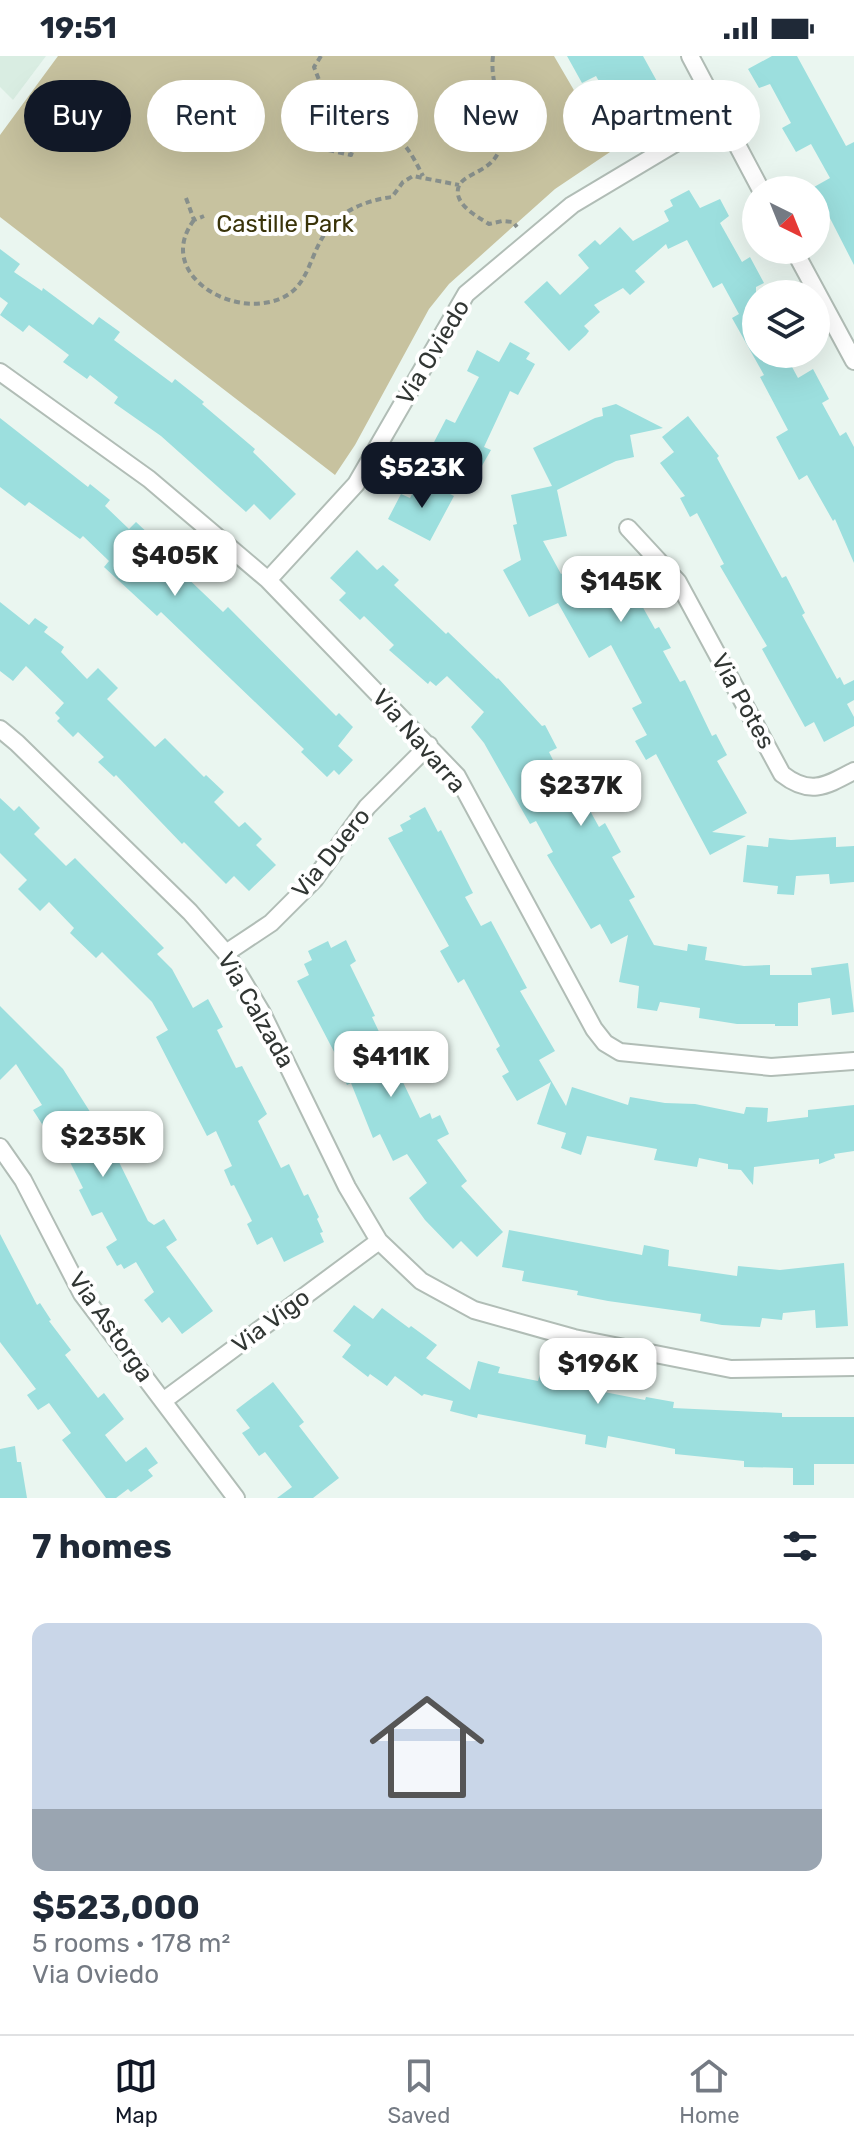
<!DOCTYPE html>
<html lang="en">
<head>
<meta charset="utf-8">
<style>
  body { margin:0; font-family:Rubik,sans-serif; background:#f2f2f3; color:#1f2937; height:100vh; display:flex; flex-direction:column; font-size:30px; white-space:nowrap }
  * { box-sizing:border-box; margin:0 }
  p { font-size:26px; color:#747a83 }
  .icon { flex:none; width:44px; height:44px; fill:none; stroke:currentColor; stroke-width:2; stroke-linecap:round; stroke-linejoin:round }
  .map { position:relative; height:1442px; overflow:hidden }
  .panel { display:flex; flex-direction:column; background:#fff; flex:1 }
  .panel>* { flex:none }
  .hud { position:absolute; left:24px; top:24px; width:806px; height:72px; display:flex; gap:16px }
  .needle { width:52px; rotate:137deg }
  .controls { position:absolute; left:742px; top:120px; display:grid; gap:16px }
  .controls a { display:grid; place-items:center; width:88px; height:88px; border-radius:50%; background:#fff; box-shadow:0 8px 32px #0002; font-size:40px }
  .price { position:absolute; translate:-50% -68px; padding:0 18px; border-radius:16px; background:#fff; color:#222; font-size:26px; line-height:52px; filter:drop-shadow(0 2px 4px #0008) }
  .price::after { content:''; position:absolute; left:50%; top:48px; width:24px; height:18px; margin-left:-12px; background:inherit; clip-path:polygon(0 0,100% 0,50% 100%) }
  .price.selected { background:#111827; color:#fff }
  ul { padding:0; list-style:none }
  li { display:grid; align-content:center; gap:16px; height:424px; padding:0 32px }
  li span { display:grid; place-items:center; height:248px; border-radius:16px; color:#555 }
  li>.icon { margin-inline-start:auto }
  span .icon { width:144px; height:144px; fill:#fffc; stroke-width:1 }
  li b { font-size:34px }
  h2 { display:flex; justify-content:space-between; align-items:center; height:96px; padding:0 32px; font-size:34px }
  .pill { padding:0 28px; border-radius:36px; background:#fff; box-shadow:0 8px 32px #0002; font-size:28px; line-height:72px }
  .pill.selected { background:#111827; color:#fff }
  .status { display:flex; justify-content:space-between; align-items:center; height:56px; padding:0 40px; background:#fff; direction:ltr }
  .status svg { height:22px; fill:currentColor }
  .dock { display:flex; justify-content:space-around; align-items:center; height:112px; border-top:2px solid #e0e1e3; background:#fff; font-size:22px; color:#747a83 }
  .dock a { display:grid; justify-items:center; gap:4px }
  .dock .selected { color:#111827 }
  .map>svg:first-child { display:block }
  .built { fill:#d9ede2 }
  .green { fill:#c7c29f }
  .building { fill:#9cdfde }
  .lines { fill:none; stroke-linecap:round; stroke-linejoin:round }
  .minor-casing { stroke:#b1bdb6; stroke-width:20 }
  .path { stroke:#878f8b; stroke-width:4; stroke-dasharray:6 4; stroke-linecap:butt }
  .minor { stroke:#fff; stroke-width:16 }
  .labels { text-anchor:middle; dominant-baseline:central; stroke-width:8; stroke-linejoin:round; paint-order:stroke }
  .park-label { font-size:24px; fill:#393309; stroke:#fff }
  .street-label { font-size:24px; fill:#313633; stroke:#fff }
</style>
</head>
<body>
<div class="status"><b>19:51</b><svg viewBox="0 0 49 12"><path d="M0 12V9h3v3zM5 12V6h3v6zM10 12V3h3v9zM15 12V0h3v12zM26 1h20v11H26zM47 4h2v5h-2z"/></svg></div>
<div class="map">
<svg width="854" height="1442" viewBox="0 0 854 1442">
  <rect width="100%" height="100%" fill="#eaf6f0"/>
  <path class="built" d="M 0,0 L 46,0 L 13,44 L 0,31 Z"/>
  <path class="green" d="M 58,0 L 554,0 L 610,96 L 555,133 L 449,228 L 429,253 L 355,389 L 335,419 L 0,161 L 0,79 Z"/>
  <path class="building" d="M 567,0 L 643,0 L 659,29 L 644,37 L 653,55 L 624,71 L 596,20 L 582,27 Z
    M 772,0 L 797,0 L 846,90 L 854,86 L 854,209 L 814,131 L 830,122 L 811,88 L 796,96 L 782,72 L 791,67 L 770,28 L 759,32 L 748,13 Z
    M 689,134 L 700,152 L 720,143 L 729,160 L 720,167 L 742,206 L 750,201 L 764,227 L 756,231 L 756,298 L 785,298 L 798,322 L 813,313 L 829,343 L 822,347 L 840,380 L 846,376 L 854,391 L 854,507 L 835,463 L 833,465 L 807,419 L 799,424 L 776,381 L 788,374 L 760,321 L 764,319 L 732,262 L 739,258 L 722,227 L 713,232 L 687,184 L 668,193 L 666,188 L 635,215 L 645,226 L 630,239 L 623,232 L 594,249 L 600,256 L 584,270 L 589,275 L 586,279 L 569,295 L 524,246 L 547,225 L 560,239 L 589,212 L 578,199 L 595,184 L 600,189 L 620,171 L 633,185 L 669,165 L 664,155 L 673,150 L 670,144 Z
    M 0,193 L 20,208 L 14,216 L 42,235 L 43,232 L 93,269 L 99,261 L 120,276 L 114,284 L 172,327 L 175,323 L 204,346 L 202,348 L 255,393 L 253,396 L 296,438 L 270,464 L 254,448 L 246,456 L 161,380 L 114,347 L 118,341 L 90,319 L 87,323 L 63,306 L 69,299 L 29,269 L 23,276 L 0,259 L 8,247 L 0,241 Z
    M 510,286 L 530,297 L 526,303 L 535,308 L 518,339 L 510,335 L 484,391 L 491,394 L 479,415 L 433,388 L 446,363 L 455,367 L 479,321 L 467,315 L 477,294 L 499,306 Z
    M 616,348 L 663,372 L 630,379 L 634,401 L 616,405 L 557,434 L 567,480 L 543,485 L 561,518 L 582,507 L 599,538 L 612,531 L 620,547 L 636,539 L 655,573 L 659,571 L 671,592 L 663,595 L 680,626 L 685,624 L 712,680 L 716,678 L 727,699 L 717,705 L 747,757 L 712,776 L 746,780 L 710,799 L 656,698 L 646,704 L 635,685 L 647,679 L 632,652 L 642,647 L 611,589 L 589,602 L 558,547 L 529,561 L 503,514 L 521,504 L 513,469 L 517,468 L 511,439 L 552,430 L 533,392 L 595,362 L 603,360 L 602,352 Z
    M 688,360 L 719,400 L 717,402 L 782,522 L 786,520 L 805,557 L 802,559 L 837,623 L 840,621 L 844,629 L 854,624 L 854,644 L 847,648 L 854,661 L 854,670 L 824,686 L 814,666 L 805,671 L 762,593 L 767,590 L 720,510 L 724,508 L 697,457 L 690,461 L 680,442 L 685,440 L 660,407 L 674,396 L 662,381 Z
    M 0,362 L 88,431 L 90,428 L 110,444 L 105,450 L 129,473 L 136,466 L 183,510 L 179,514 L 223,556 L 228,551 L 336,660 L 339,657 L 353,671 L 338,690 L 353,704 L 339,719 L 334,714 L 327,721 L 301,696 L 304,693 L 161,556 L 157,560 L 104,511 L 109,505 L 83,480 L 80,483 L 29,446 L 25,450 L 0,431 Z
    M 420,423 L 454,440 L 430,485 L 388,463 L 401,438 L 410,442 Z
    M 357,494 L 377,514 L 383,509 L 399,524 L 394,529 L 446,578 L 448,576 L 497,623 L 498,622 L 542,670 L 545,669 L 557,692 L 549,696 L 564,726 L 572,722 L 599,771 L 605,767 L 621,796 L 612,801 L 635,841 L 629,844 L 654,889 L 687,895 L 688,888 L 707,891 L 705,904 L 744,910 L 770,909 L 770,919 L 812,919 L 811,912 L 848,907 L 854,956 L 832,959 L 830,942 L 798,947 L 798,970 L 775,970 L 775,968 L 737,968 L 699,962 L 700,952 L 660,946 L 657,955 L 637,952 L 639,930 L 619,926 L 628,879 L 611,888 L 600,868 L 591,873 L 547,799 L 553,796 L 536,765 L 530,768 L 484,687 L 471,671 L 484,656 L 447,620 L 436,630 L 430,625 L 428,628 L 389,594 L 394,589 L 364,560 L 360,564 L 339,544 L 346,537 L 330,522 Z
    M 0,546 L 29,569 L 35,562 L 48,571 L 44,576 L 64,591 L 61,596 L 87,623 L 98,612 L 118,632 L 107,643 L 155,691 L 165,682 L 204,721 L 206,719 L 224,736 L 214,746 L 239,771 L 245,766 L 262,783 L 256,789 L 276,809 L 249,835 L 234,820 L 226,828 L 184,786 L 182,788 L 116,719 L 114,721 L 98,706 L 104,701 L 78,676 L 73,681 L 57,665 L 60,662 L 55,657 L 64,647 L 26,610 L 13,625 L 0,615 Z
    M 0,742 L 14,755 L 19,750 L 40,772 L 34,778 L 66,810 L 75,802 L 164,892 L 157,898 L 172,913 L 193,952 L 208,943 L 223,971 L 217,974 L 236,1012 L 242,1010 L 267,1058 L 258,1065 L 281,1112 L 289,1108 L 304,1140 L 308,1138 L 319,1161 L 317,1163 L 323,1176 L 320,1177 L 324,1186 L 284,1206 L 272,1181 L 257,1189 L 247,1168 L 252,1165 L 234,1129 L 231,1130 L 224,1114 L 232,1110 L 216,1075 L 207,1080 L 156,981 L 168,974 L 152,946 L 102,896 L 96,902 L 70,877 L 74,872 L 49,846 L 40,855 L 18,833 L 27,824 L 0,797 Z
    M 425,751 L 438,776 L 441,774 L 473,837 L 465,841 L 481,870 L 491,865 L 527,932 L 520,935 L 555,995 L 539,1004 L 566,1050 L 572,1031 L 628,1049 L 630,1041 L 665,1047 L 695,1048 L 744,1058 L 746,1051 L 768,1052 L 767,1066 L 808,1061 L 808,1054 L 854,1049 L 854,1095 L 834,1098 L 835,1102 L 819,1108 L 819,1103 L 754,1111 L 753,1129 L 741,1114 L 728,1113 L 728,1108 L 699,1102 L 697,1111 L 654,1104 L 657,1093 L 587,1080 L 581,1099 L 561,1092 L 566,1077 L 537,1068 L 551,1026 L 517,1045 L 502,1020 L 509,1016 L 496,993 L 500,990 L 464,923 L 458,927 L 440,895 L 449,890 L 388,782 L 403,775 L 400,769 L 411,763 L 409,760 Z
    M 836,781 L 836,791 L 854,790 L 854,826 L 830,828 L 829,818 L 796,820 L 794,839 L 777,838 L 778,830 L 743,826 L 747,789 L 768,791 L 769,782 L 791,784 Z
    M 346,884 L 356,905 L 350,909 L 375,960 L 372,961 L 420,1062 L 430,1057 L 432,1063 L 440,1059 L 449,1078 L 437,1084 L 467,1125 L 461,1130 L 503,1176 L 477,1201 L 461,1185 L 453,1193 L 425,1164 L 409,1142 L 427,1127 L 407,1098 L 393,1105 L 380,1078 L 373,1082 L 351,1027 L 347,1029 L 338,1010 L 341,1009 L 297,925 L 309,919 L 304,908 L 312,904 L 308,895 L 328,885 L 331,892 Z
    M 0,950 L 63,1013 L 99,1070 L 106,1067 L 123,1101 L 118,1104 L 148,1165 L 154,1169 L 164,1163 L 177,1184 L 166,1191 L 213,1255 L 182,1278 L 169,1261 L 162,1267 L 144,1244 L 154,1236 L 136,1206 L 124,1213 L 121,1208 L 117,1210 L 106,1191 L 117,1184 L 102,1156 L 92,1160 L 79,1134 L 83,1132 L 55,1076 L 49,1079 L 33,1054 L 42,1049 L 16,1008 L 0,1024 Z
    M 509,1174 L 642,1199 L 644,1189 L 669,1194 L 668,1210 L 737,1220 L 738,1210 L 780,1214 L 844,1207 L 848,1270 L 816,1272 L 815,1254 L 783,1257 L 782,1264 L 762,1262 L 760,1271 L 722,1269 L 700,1265 L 701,1258 L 608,1245 L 577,1239 L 578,1235 L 522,1225 L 524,1215 L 502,1211 Z
    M 0,1178 L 37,1249 L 40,1247 L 51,1264 L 49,1265 L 71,1294 L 65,1299 L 98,1342 L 104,1337 L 124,1363 L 105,1379 L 126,1406 L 146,1391 L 158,1407 L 148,1414 L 153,1420 L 131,1436 L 128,1433 L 116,1442 L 106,1442 L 62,1384 L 71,1377 L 49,1347 L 38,1354 L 27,1339 L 36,1333 L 0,1286 Z
    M 354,1249 L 373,1263 L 382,1252 L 409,1272 L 411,1270 L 437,1289 L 426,1302 L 470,1334 L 478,1305 L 500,1311 L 498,1317 L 538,1325 L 540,1318 L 559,1322 L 558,1327 L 645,1344 L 646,1341 L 674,1346 L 673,1352 L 782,1357 L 782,1361 L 854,1361 L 854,1408 L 814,1408 L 814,1429 L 793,1429 L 793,1412 L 744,1411 L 744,1405 L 675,1398 L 675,1393 L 608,1380 L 606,1392 L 585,1388 L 586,1379 L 478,1358 L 477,1362 L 450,1355 L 453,1345 L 424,1338 L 422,1340 L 395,1320 L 387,1330 L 370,1318 L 368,1321 L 342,1301 L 351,1289 L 333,1275 Z
    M 273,1326 L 304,1366 L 299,1370 L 339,1422 L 313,1442 L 277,1442 L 292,1431 L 265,1396 L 259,1400 L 242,1377 L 250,1372 L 236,1354 Z
    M 15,1390 L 17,1406 L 21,1406 L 27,1442 L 0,1442 L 0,1393 Z"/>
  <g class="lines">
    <g class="minor-casing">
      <path id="minor" d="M 690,0 L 761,134
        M 794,194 L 854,305
        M 0,316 L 149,423 L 268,524 L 457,720 L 594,973 L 605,987 L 620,996 L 771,1011 L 854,1005
        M 628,472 L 678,526 L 782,718 C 810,740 826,730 854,715
        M 268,524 L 356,428 L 466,238 L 572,149 L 721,60
        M 0,673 L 17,687 L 190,856 L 226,897 L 262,957 L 347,1131 L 379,1185 L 421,1225 L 474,1254 L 574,1282 L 731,1313 L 854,1311
        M 226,897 L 271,867 L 314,824 L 367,751 L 429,689
        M 0,1091 L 23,1124 L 82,1238 L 236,1442
        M 163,1345 L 379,1185"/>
    </g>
    <path class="path" d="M 321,0 L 314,11 L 326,42 L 350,76 C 360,79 365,74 375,74 C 402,76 412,99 423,120
      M 493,0 C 489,31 509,61 500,92 C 492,118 461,116 458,133 C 455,149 478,161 489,168 L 502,165 L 513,166 L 517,171
      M 332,52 C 318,66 320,74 323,93 L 351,99 L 358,78
      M 186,142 L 194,164 L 204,160
      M 194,164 C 158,212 218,254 264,247 C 311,240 305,204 328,173 C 343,153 369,144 392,141 L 403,126 L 413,120 L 459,129"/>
    <use href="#minor" class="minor"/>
  </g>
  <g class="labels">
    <g class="park-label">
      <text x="285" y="168">Castille Park</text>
    </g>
    <g class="street-label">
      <text transform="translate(433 296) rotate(-59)">Via Oviedo</text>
      <text transform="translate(743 645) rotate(61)">Via Potes</text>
      <text transform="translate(419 685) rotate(49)">Via Navarra</text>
      <text transform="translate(331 797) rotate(-51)">Via Duero</text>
      <text transform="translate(256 954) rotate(60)">Via Calzada</text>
      <text transform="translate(271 1265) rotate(-37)">Via Vigo</text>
      <text transform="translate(111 1271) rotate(55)">Via Astorga</text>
    </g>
  </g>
</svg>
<div class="controls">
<a><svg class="needle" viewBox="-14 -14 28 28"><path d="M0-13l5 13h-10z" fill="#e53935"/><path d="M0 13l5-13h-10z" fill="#747a83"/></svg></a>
<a><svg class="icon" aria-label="layers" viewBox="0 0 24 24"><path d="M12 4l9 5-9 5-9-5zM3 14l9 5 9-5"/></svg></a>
</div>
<b class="price selected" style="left:422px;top:454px">$523K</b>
<b class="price" style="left:175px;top:542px">$405K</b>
<b class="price" style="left:621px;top:568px">$145K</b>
<b class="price" style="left:581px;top:772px">$237K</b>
<b class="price" style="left:391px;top:1043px">$411K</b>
<b class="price" style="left:103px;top:1123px">$235K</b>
<b class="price" style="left:598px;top:1350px">$196K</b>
<div class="hud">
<a class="pill selected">Buy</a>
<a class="pill">Rent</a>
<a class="pill">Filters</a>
<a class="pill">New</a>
<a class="pill">Apartment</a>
</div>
</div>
<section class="panel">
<h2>7 homes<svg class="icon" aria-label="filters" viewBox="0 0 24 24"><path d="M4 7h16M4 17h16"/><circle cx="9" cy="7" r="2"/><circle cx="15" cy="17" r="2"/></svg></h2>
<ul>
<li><span style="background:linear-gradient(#c9d6e8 75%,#9aa5b1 0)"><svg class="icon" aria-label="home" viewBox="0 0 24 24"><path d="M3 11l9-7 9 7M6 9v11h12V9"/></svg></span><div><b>$523,000</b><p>5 rooms · 178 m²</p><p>Via Oviedo</p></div></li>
</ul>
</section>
<nav class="dock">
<a class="selected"><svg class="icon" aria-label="map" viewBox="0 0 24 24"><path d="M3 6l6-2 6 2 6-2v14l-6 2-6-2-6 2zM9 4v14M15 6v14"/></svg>Map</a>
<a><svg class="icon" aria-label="saved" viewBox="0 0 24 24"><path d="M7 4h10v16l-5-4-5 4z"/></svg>Saved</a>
<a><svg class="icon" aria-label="home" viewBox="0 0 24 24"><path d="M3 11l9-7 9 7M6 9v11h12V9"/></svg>Home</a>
</nav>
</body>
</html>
